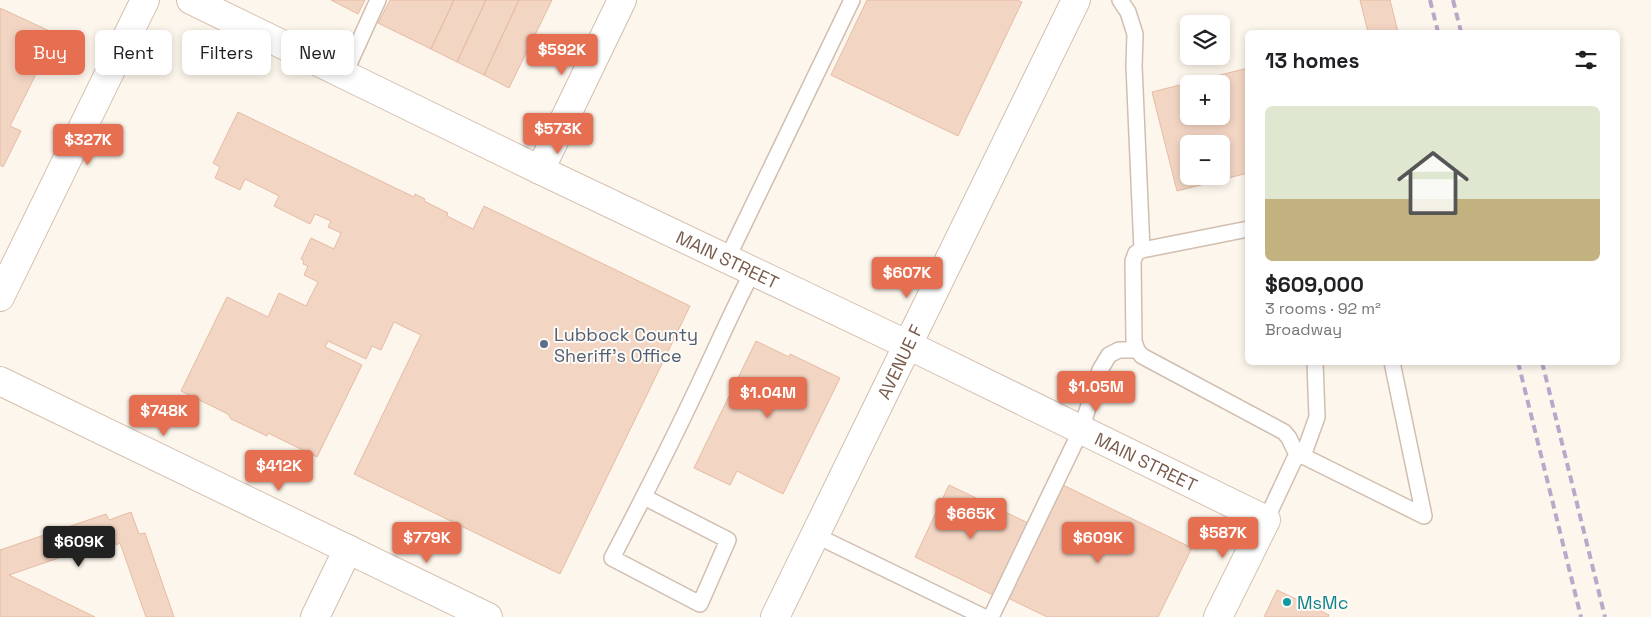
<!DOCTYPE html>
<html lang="en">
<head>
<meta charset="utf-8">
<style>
  body { margin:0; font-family:"Space Grotesk",sans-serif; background:#f2f2f2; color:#202124; height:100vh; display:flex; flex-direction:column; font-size:19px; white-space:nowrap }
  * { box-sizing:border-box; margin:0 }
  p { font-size:16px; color:#757577 }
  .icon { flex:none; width:28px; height:28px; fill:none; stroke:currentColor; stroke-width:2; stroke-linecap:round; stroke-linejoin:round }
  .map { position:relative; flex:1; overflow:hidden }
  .drawer { position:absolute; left:1245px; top:30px; width:375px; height:335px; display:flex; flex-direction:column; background:#fff; border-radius:8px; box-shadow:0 2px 8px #0003 }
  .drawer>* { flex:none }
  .top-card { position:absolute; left:15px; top:30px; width:475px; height:45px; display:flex; gap:10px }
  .controls { position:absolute; left:1180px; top:15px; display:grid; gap:10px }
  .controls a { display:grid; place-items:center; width:50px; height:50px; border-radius:8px; background:#fff; box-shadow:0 2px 8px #0003; font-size:25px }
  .price { position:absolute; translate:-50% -42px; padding:0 11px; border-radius:5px; background:#e76f51; color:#fff; font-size:16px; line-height:32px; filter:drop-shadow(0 1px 2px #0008) }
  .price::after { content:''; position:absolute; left:50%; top:30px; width:15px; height:11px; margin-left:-8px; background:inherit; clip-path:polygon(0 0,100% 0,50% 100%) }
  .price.active { background:#222; color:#fff }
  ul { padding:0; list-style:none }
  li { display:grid; align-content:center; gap:10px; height:265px; padding:0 20px }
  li+li { border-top:1px solid #e0e0e0 }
  li span { display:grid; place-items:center; height:155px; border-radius:8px; color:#555 }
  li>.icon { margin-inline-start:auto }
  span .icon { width:90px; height:90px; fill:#fffc; stroke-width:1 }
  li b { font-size:21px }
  h2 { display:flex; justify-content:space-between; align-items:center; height:60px; padding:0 20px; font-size:21px }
  .chip { padding:0 18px; border-radius:8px; background:#fff; box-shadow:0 2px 8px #0003; font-size:18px; line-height:45px }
  .chip.active { background:#e76f51; color:#fff }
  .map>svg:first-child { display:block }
  .building { fill:#f3d5c3; stroke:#e6bba3; fill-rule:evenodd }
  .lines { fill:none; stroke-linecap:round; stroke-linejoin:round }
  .lane-casing { stroke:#d1beb0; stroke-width:18 }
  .street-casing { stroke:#d1beb0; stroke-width:30 }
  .secondary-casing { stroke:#d6c0b0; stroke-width:30 }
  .lane { stroke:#fff; stroke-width:15 }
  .street { stroke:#fff; stroke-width:28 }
  .secondary { stroke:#fff; stroke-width:28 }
  .rail { stroke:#b9a8c9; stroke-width:4; stroke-dasharray:8 5; stroke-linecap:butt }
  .service-dot { fill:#5c6f8a; stroke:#fffaf3; stroke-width:2 }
  .culture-dot { fill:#0f9aa8; stroke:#fffaf3; stroke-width:2 }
  .labels { text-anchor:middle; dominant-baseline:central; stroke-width:4; stroke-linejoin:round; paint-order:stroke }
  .street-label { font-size:18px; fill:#7a5c4d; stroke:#fffaf3 }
  .service-label { font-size:18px; fill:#4e5e75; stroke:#fffaf3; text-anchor:start }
  .culture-label { font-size:18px; fill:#0d838f; stroke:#fffaf3; text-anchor:start }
</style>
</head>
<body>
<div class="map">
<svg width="1651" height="617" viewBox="0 0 1651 617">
  <rect width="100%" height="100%" fill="#fdf6ec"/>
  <path class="building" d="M 331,0 L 365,0 L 358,14 Z
    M 390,0 L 454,0 L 431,49 L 378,23 Z
    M 454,0 L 486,0 L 457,62 L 431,49 Z
    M 486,0 L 519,0 L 484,75 L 457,62 Z
    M 519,0 L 552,0 L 509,88 L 484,75 Z
    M 867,0 L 1017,0 L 1022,2 L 958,136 L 831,75 Z
    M 1360,0 L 1390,0 L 1398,32 L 1368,32 Z
    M 0,8 L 56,34 L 10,126 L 21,131 L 3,167 L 0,165 Z
    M 1248,68 L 1248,173 L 1177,191 L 1152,92 ZM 1189,84 L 1221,84 L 1221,116 L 1189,116 ZM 1189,144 L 1221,144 L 1221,176 L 1189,176 Z
    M 238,112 L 414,197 L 415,194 L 425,199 L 424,201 L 448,213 L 447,216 L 473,229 L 484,206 L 690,306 L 560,574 L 354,474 L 421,335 L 394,322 L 381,350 L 372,346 L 366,359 L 328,341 L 325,347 L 362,365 L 317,457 L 268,433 L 267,436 L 231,419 L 228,414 L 181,391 L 227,297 L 268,317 L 279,293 L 306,306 L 318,282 L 304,275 L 308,266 L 303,264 L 304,261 L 301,259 L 311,238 L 334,249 L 341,233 L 328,227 L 331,221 L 315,214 L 310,224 L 274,206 L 279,196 L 245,179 L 240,190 L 215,178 L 220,167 L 213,163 Z
    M 756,341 L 789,357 L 790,354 L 840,378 L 783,494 L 737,471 L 730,485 L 694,468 Z
    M 949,485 L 1028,523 L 993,595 L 915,557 Z
    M 1063,485 L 1192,548 L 1158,617 L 1047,617 L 1008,598 Z
    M 131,512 L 139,534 L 145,533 L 174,617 L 146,617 L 120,543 L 116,545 L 114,539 L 9,575 L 95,617 L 0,617 L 0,550 L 106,514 L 109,520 Z
    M 1277,590 L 1329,615 L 1328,617 L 1264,617 Z"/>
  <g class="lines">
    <g class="lane-casing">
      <path id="lane" d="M 1120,0 L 1128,12 L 1135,34 L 1134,66 L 1142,250
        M 344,75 L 378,0
        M 1248,229 L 1142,250 L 1136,253 L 1133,261 L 1134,341 L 1137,350 L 1142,356 L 1284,432 L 1289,438 L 1298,457
        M 727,259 L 852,0
        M 1392,362 L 1424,516
        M 1303,456 L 1317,417 L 1315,362
        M 644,497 L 728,540 L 700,604 L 612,558 C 645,495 677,432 707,367 C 722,335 736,303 753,271
        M 1266,520 L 1294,460 L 1298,457 L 1303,456 L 1424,516
        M 815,535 L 984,617
        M 991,617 L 1081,430 L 1100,370 L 1109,355 L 1119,350 L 1137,350"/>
    </g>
    <g class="street-casing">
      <g id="street">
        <path d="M 540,170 L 622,0"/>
        <path d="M 315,617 L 348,549"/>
        <path id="s1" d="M 775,617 L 1076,0"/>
      </g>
    </g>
    <g class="secondary-casing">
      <g id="secondary">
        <path id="s2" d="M 191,0 L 540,170 L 908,345 L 1266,520 L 1218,617"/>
        <path d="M 0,297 L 145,0"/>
        <path d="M 0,381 L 488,617"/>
      </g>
    </g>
    <use href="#lane" class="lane"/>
    <use href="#street" class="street"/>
    <use href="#secondary" class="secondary"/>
    <path class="rail" d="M 1430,0 L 1438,32
      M 1453,0 L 1461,32
      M 1518,362 L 1581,617
      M 1542,362 L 1605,617"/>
  </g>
  <circle class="service-dot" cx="544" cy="344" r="5"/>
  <circle class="culture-dot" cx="1287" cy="602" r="5"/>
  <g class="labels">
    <g class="street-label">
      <text stroke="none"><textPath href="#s2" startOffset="596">MAIN STREET</textPath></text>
      <text stroke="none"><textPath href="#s1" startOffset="284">AVENUE F</textPath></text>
      <text stroke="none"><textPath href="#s2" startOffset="1061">MAIN STREET</textPath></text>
    </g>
    <g class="service-label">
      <text x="554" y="334">Lubbock County<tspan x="554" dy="21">Sheriff's Office</tspan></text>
    </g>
    <g class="culture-label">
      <text x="1297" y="602">MsMc</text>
    </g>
  </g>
</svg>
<div class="controls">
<a><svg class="icon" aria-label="layers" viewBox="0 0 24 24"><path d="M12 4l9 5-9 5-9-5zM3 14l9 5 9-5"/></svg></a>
<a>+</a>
<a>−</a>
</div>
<b class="price" style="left:562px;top:76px">$592K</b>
<b class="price" style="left:558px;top:155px">$573K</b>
<b class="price" style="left:88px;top:166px">$327K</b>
<b class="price" style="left:907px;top:299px">$607K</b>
<b class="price" style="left:1096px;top:413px">$1.05M</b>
<b class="price" style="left:768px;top:419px">$1.04M</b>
<b class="price" style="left:164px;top:437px">$748K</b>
<b class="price" style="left:279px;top:492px">$412K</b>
<b class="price" style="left:971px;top:540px">$665K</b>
<b class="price" style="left:1223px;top:559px">$587K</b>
<b class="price" style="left:427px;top:564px">$779K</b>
<b class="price" style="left:1098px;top:564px">$609K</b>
<b class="price active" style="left:79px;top:568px">$609K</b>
<div class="top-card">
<a class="chip active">Buy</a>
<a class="chip">Rent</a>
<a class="chip">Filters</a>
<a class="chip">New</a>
</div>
<section class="drawer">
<h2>13 homes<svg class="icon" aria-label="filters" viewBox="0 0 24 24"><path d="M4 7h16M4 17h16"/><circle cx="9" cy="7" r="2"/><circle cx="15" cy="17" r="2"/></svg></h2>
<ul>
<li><span style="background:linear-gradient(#dfe7d0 60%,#c2b280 0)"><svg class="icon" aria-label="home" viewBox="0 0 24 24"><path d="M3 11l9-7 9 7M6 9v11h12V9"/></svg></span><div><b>$609,000</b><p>3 rooms · 92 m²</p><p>Broadway</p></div></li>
</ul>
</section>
</div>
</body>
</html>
